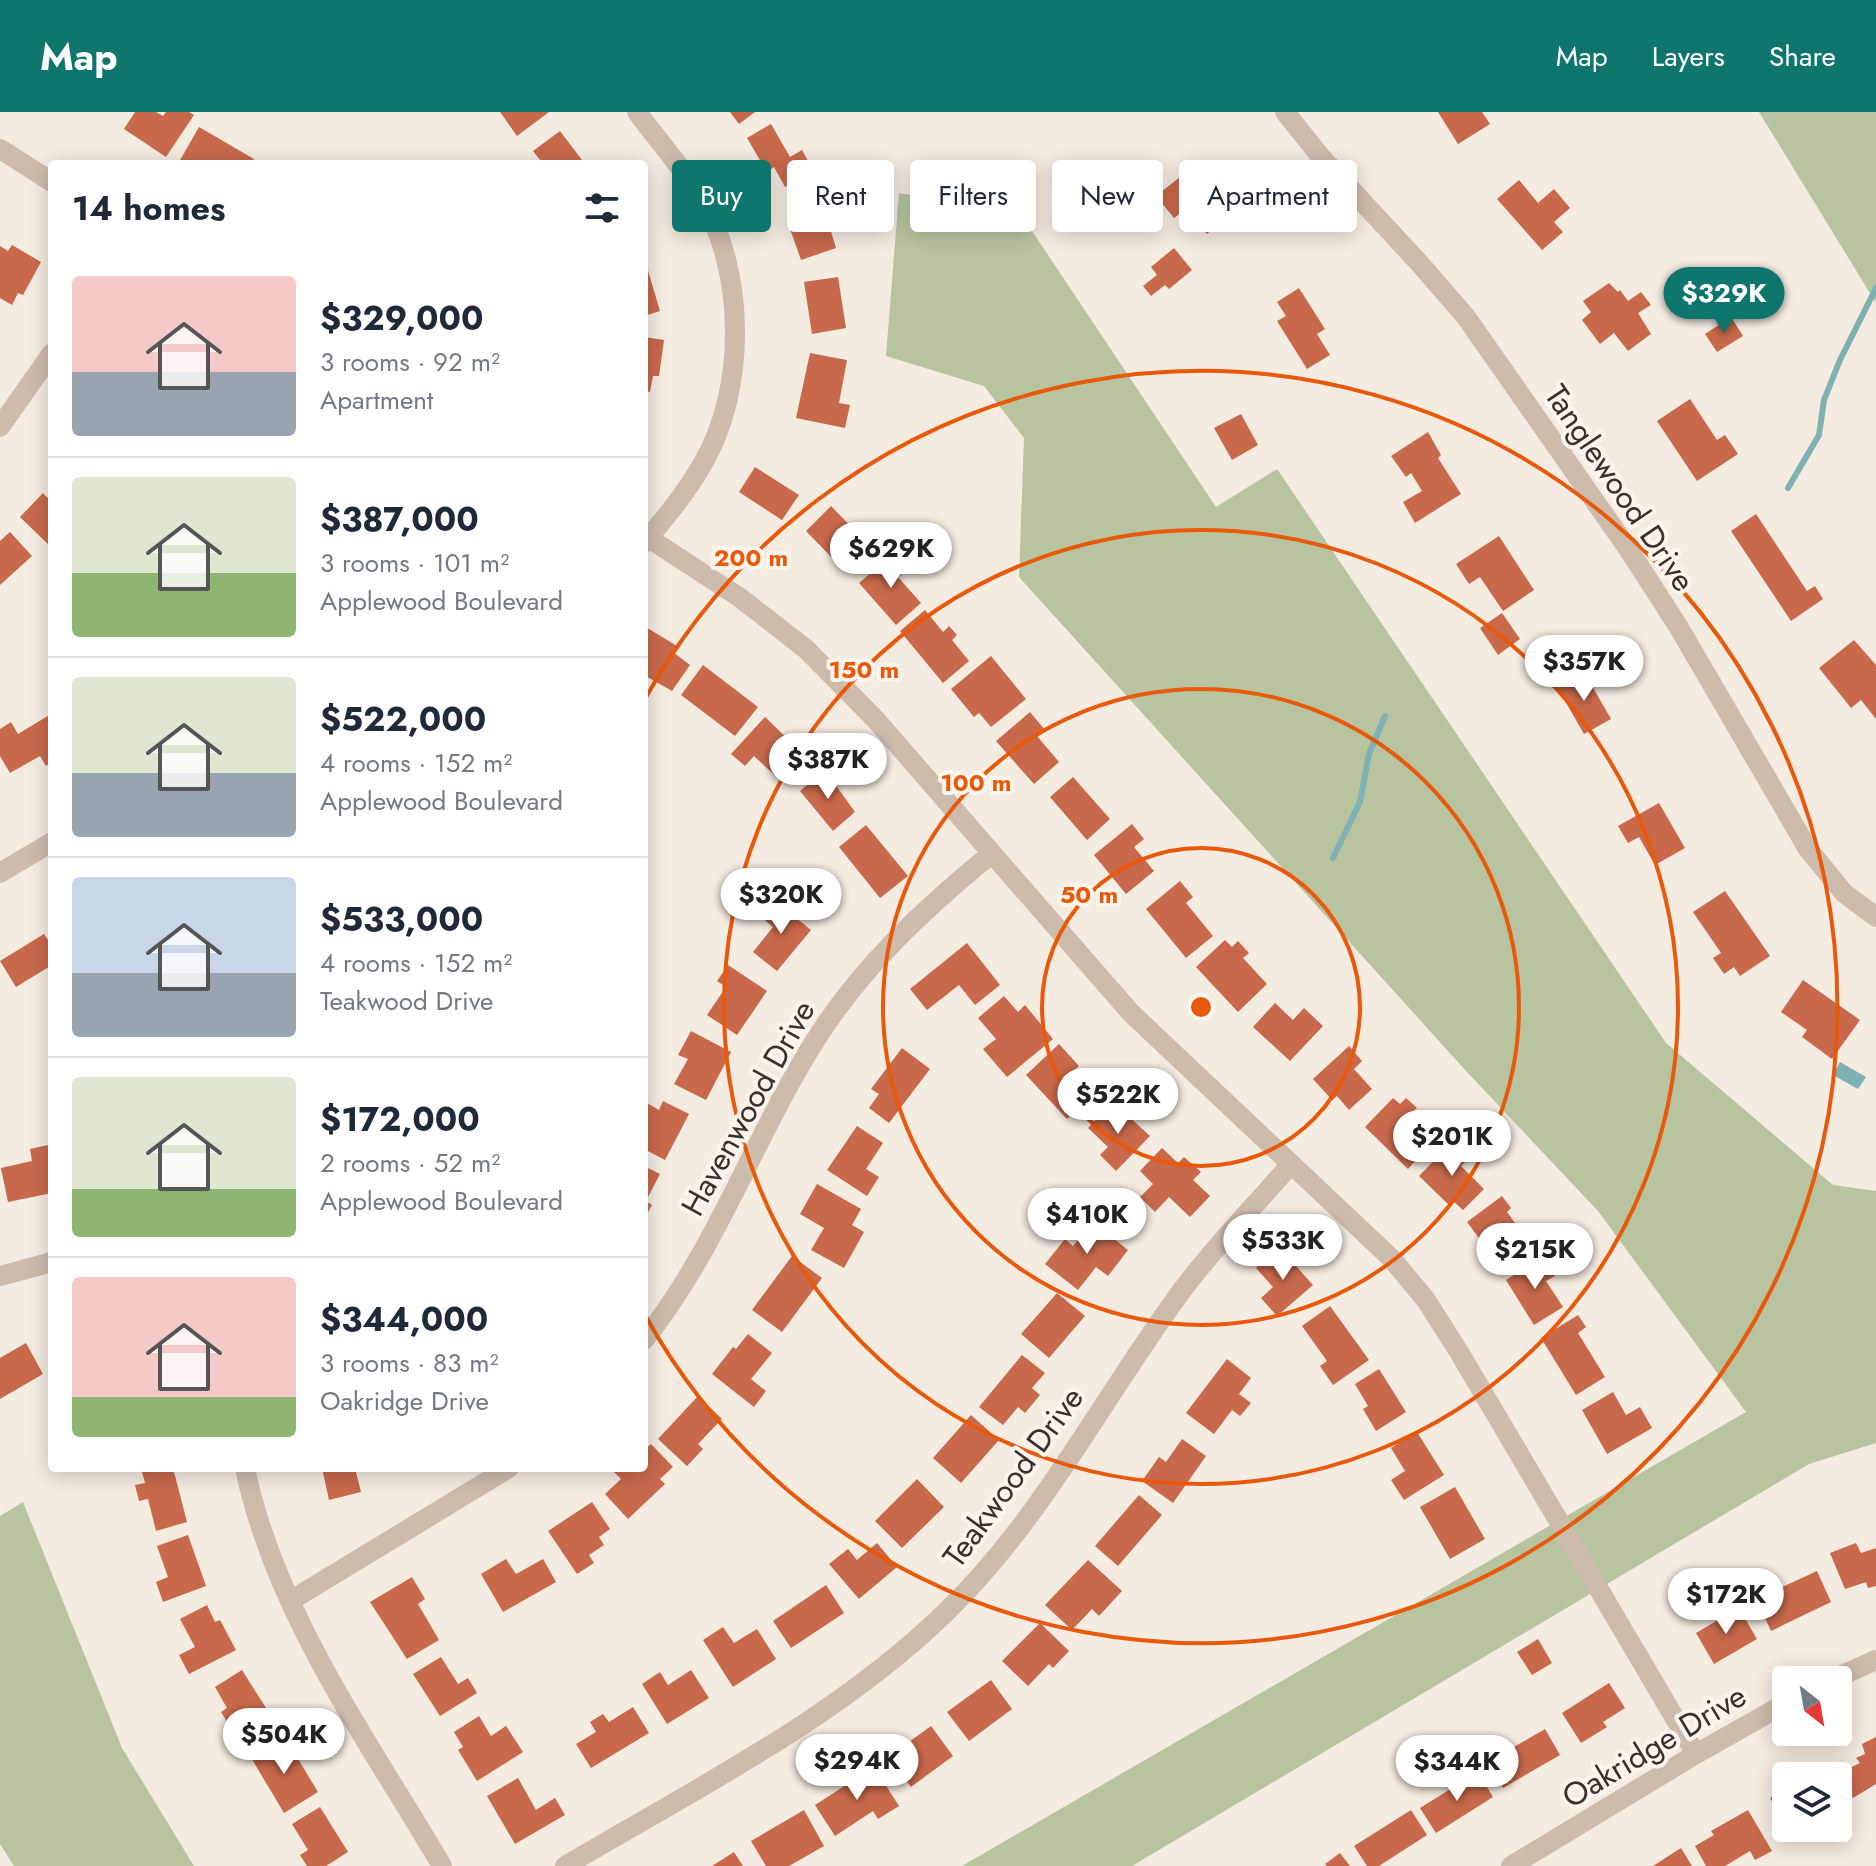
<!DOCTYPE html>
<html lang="en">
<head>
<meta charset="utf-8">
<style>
  body { margin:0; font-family:Jost,sans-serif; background:#f2f2f3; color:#1f2937; height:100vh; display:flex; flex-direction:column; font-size:30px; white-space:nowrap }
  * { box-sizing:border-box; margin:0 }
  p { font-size:26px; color:#747a83 }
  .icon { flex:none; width:44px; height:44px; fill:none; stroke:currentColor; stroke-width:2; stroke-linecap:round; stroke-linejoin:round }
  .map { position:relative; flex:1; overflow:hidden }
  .drawer { position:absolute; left:48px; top:48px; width:600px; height:1312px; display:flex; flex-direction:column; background:#fff; border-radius:8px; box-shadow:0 4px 20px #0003 }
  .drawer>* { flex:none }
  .banner { position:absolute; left:672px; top:48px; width:760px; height:72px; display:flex; gap:16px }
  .needle { width:52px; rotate:149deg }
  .fabs { position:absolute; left:1772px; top:1554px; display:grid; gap:16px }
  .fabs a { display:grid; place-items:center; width:80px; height:80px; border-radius:8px; background:#fff; box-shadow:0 4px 20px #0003; font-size:40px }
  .price { position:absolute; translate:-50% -68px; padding:0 18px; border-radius:28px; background:#fff; color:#222; font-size:26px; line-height:52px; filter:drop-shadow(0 2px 4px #0008) }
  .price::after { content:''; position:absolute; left:50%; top:48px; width:24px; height:18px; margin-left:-12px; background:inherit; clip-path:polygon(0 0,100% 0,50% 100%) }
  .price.active { background:#0f766e; color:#fff }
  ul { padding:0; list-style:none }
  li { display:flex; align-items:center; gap:24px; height:200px; padding:0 24px }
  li+li { border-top:2px solid #e0e1e3 }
  li span { display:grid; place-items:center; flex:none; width:224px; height:160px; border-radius:8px; color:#555 }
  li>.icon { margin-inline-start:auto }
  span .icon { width:96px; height:96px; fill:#fffc; stroke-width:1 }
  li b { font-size:34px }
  h2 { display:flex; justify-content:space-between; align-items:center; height:96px; padding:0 24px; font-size:34px }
  .chip { padding:0 28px; border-radius:8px; background:#fff; box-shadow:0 4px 20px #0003; font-size:28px; line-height:72px }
  .chip.active { background:#0f766e; color:#fff }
  header { display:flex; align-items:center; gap:48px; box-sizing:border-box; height:112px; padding:0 40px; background:#0f766e; color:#fff }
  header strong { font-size:38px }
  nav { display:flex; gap:44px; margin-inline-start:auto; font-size:28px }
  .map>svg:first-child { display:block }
  .green { fill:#b8c4a0 }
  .water { fill:#7fb0b2 }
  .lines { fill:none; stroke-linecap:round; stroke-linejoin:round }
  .stream { stroke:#7fb0b2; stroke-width:6 }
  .building { fill:#c8694b }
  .minor { stroke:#cdbbac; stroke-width:20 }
  .ring { fill:none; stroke:#e8590c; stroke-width:4 }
  .labels { text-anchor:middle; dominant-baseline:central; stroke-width:8; stroke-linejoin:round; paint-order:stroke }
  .street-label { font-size:32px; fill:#3b302b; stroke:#fbf5ee }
  .centre { fill:#e8590c; stroke:#fbf5ee; stroke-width:4 }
  .ring-label { font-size:24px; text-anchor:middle; font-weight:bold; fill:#e8590c; stroke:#fbf5ee; stroke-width:8; stroke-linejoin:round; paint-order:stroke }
</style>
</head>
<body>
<header>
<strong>Map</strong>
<nav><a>Map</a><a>Layers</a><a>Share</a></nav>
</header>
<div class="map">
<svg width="1876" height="1754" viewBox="0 0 1876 1754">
  <rect width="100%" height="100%" fill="#f4ebe1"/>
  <path class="green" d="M 1759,0 L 1876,0 L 1876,191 Z
    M 899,81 L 1020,101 L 1216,395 L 1277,357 L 1666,931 L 1833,1073 L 1876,1079 L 1876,1331 L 1809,1352 L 1132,1754 L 962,1754 L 1746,1300 L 1598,1099 L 1467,960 L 1019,465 L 1024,326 L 984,274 L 886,244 Z
    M 23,1390 L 122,1636 L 194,1754 L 14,1754 L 0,1732 L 0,1404 Z"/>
  <path class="water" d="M 1840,950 L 1866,965 L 1858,977 L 1833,963 Z"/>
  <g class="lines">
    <path class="stream" d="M 1788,376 L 1819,323 L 1824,288 L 1840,248 L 1876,176
      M 1333,746 L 1360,690 L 1369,642 L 1385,604"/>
  </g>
  <path class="building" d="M 135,0 L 156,0 L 163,4 L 166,0 L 189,0 L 194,3 L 166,45 L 124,17 Z
    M 500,0 L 549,0 L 517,24 Z
    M 730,0 L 755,0 L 739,12 Z
    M 1438,0 L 1482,0 L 1490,12 L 1458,32 Z
    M 771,12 L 790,45 L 802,38 L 813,58 L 785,75 L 774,55 L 767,60 L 747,26 Z
    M 199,15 L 254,47 L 251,52 L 179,50 Z
    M 560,19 L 585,52 L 543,52 L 533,39 Z
    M 1190,57 L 1213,85 L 1225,75 L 1240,94 L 1207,122 L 1186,97 L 1174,106 L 1156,84 Z
    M 1519,68 L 1538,91 L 1554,77 L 1570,96 L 1554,110 L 1563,120 L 1542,138 L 1497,87 Z
    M 821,86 L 836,136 L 801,148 L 790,117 L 797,115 L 791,95 Z
    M 12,133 L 41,150 L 23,183 L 18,181 L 12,193 L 0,186 L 0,134 L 8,139 Z
    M 1174,136 L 1192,158 L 1169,177 L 1165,173 L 1151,184 L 1143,174 L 1157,163 L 1151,155 Z
    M 644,145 L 660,199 L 644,204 Z
    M 838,165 L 846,216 L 812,222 L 804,170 Z
    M 1609,171 L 1618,180 L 1620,178 L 1628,189 L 1641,180 L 1651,193 L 1638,201 L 1651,222 L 1628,239 L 1614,221 L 1600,232 L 1582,208 L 1591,200 L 1583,189 Z
    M 1299,176 L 1325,217 L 1317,222 L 1330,243 L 1307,257 L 1277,209 L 1286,204 L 1277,190 Z
    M 1731,205 L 1743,224 L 1717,240 L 1705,222 Z
    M 644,225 L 664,228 L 659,264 L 653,264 L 650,280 L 644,279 Z
    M 810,241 L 847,248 L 839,291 L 850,293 L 845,316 L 796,306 Z
    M 1690,287 L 1717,328 L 1725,323 L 1738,342 L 1697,369 L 1657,309 Z
    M 1241,302 L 1258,333 L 1232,348 L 1214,316 Z
    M 1428,320 L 1441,343 L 1438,346 L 1461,382 L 1415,411 L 1403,390 L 1422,379 L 1411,361 L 1406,365 L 1391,344 Z
    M 755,355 L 799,383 L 782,408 L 739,380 Z
    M 43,381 L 52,390 L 52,436 L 20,405 Z
    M 831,394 L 867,431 L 842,456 L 806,419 Z
    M 1756,402 L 1807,479 L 1815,474 L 1823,487 L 1791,509 L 1731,419 Z
    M 10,420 L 32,444 L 0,473 L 0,429 Z
    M 1499,424 L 1534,478 L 1503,499 L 1480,465 L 1469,472 L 1456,452 Z
    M 894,441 L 908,457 L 898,465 L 921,491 L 896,513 L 859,471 Z
    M 925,498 L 943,520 L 949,514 L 957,523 L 952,528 L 969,549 L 943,571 L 900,519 Z
    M 1502,501 L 1520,527 L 1498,543 L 1480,516 Z
    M 644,514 L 677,534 L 673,540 L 690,553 L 672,579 L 644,563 Z
    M 1854,528 L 1876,553 L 1876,607 L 1861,588 L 1851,596 L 1819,556 Z
    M 991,544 L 1026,587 L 991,615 L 979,601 L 974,605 L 951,577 Z
    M 703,553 L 758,595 L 735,624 L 681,583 Z
    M 1584,560 L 1611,607 L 1584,622 L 1557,575 Z
    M 1030,600 L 1045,618 L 1037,624 L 1059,650 L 1034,672 L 996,629 Z
    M 51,602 L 52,650 L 46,654 L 40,644 L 10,661 L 0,644 L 0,617 L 11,610 L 18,622 Z
    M 765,605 L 792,631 L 788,635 L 801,647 L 781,669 L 754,644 L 745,654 L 731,642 Z
    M 825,658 L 855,700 L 833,719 L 800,679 Z
    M 1073,665 L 1110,707 L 1087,728 L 1050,685 Z
    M 1659,691 L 1685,736 L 1655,753 L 1639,725 L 1628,731 L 1618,714 Z
    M 1132,712 L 1144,727 L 1134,735 L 1154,759 L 1126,782 L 1094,743 Z
    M 866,713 L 908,764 L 880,786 L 839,735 Z
    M 1180,769 L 1193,785 L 1186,791 L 1213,824 L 1186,846 L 1146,797 Z
    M 1725,779 L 1770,844 L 1740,864 L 1734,855 L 1724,862 L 1713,846 L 1721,841 L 1693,800 Z
    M 774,788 L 811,818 L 777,859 L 753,840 L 773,815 L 761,805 Z
    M 44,822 L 52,834 L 52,853 L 16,875 L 0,849 Z
    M 1225,828 L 1232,835 L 1238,829 L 1249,841 L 1243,846 L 1267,872 L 1238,900 L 1196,855 Z
    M 967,831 L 1000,873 L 975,893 L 959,873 L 927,898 L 910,877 Z
    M 728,853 L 767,879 L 737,923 L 707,903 L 726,875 L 717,869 Z
    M 1803,868 L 1860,908 L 1832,947 L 1802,925 L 1807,918 L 1781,900 Z
    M 1004,884 L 1018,900 L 1025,893 L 1053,927 L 1007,965 L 983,937 L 996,927 L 978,906 Z
    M 1275,891 L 1293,908 L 1304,896 L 1323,914 L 1290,949 L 1253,915 Z
    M 691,919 L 731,940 L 706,988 L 674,972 L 688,947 L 678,943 Z
    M 1059,932 L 1079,954 L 1065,967 L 1085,989 L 1067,1007 L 1026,963 Z
    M 1349,934 L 1362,949 L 1354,957 L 1372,977 L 1349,998 L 1337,984 L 1332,988 L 1313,967 Z
    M 902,936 L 930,957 L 889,1011 L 869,996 L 879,982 L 871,977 Z
    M 1393,986 L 1400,992 L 1406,986 L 1417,996 L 1411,1001 L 1437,1026 L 1408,1057 L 1365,1015 Z
    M 663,989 L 689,1002 L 665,1048 L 644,1037 L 644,996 L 647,991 L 659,998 Z
    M 1113,990 L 1150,1024 L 1116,1059 L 1100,1043 L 1108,1035 L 1088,1016 Z
    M 857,1014 L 883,1031 L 866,1057 L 879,1065 L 867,1084 L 827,1058 Z
    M 1451,1031 L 1468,1047 L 1461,1054 L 1484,1077 L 1463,1098 L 1453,1089 L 1449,1093 L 1419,1064 Z
    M 48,1033 L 52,1049 L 52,1081 L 8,1090 L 1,1056 L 32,1049 L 30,1037 Z
    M 1162,1036 L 1178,1051 L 1184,1045 L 1201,1060 L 1193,1068 L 1210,1084 L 1190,1105 L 1169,1085 L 1155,1100 L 1140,1085 L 1153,1072 L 1140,1059 Z
    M 644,1054 L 660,1062 L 646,1089 L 652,1093 L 644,1108 Z
    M 817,1072 L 861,1097 L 852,1113 L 864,1120 L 844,1156 L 811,1138 L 824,1116 L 800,1102 Z
    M 1502,1084 L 1511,1096 L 1507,1100 L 1529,1130 L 1499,1153 L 1467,1110 Z
    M 1093,1110 L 1128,1138 L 1108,1164 L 1096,1155 L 1078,1178 L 1045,1152 L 1065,1127 L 1073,1134 Z
    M 1280,1136 L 1313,1173 L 1277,1204 L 1261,1186 L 1273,1175 L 1256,1156 Z
    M 792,1144 L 822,1166 L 782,1220 L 752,1198 Z
    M 1542,1145 L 1555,1164 L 1546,1169 L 1563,1195 L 1534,1213 L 1506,1168 Z
    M 1057,1181 L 1085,1204 L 1049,1246 L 1021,1222 Z
    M 1330,1194 L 1369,1248 L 1333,1273 L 1320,1254 L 1327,1249 L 1302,1214 Z
    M 1578,1203 L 1586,1215 L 1578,1221 L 1605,1265 L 1576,1283 L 1541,1226 Z
    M 748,1222 L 772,1241 L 751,1267 L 766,1279 L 754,1295 L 712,1262 L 733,1235 L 736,1237 Z
    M 26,1231 L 43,1262 L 0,1287 L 0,1246 Z
    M 1022,1243 L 1045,1261 L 1032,1276 L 1040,1283 L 1025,1301 L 1018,1295 L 1003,1313 L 979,1295 Z
    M 1227,1247 L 1251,1266 L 1239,1282 L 1251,1291 L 1240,1304 L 1232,1298 L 1214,1322 L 1186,1301 Z
    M 1379,1257 L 1406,1300 L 1376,1319 L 1363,1297 L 1368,1294 L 1355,1272 Z
    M 1613,1280 L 1626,1303 L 1640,1295 L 1652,1316 L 1607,1342 L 1582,1298 Z
    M 698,1284 L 722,1307 L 698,1332 L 703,1337 L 687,1354 L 658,1327 Z
    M 971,1303 L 999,1328 L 961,1371 L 933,1346 Z
    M 1417,1320 L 1444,1363 L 1404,1388 L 1391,1368 L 1405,1359 L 1391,1336 Z
    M 1182,1327 L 1206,1344 L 1173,1391 L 1142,1369 L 1159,1345 L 1166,1350 Z
    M 651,1332 L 673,1355 L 660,1367 L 665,1372 L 628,1407 L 605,1382 L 621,1367 L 612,1358 L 644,1356 L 644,1338 Z
    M 141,1356 L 173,1356 L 187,1410 L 156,1419 L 148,1387 L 139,1389 L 135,1373 L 145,1371 Z
    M 322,1356 L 355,1356 L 361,1380 L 329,1388 Z
    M 917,1367 L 944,1395 L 902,1436 L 875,1409 Z
    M 1455,1375 L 1485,1427 L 1450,1447 L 1420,1395 Z
    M 1139,1383 L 1162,1403 L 1118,1454 L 1095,1434 Z
    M 592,1390 L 610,1417 L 599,1425 L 604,1433 L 589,1443 L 594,1451 L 577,1462 L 548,1419 Z
    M 188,1423 L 206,1474 L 163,1490 L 156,1470 L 168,1465 L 157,1434 Z
    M 877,1431 L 897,1455 L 859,1487 L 829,1452 L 848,1437 L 857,1448 Z
    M 1856,1431 L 1861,1441 L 1876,1436 L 1876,1474 L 1868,1476 L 1866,1470 L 1845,1477 L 1830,1441 Z
    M 506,1447 L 516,1462 L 543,1447 L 556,1470 L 503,1500 L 481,1462 Z
    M 1088,1448 L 1122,1479 L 1099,1504 L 1092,1497 L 1072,1518 L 1045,1493 Z
    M 1817,1459 L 1831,1490 L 1771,1519 L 1756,1487 Z
    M 412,1465 L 425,1487 L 418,1492 L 439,1528 L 407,1547 L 370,1490 Z
    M 826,1473 L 844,1501 L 791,1536 L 773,1509 Z
    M 207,1493 L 215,1510 L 220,1508 L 236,1538 L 189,1562 L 179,1543 L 195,1535 L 180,1507 Z
    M 1739,1496 L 1757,1527 L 1714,1552 L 1696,1521 Z
    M 1040,1511 L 1069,1539 L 1053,1556 L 1049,1552 L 1028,1574 L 1002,1549 Z
    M 723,1515 L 734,1531 L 757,1517 L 776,1547 L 733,1575 L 703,1528 Z
    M 1538,1527 L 1552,1551 L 1532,1563 L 1517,1540 Z
    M 441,1545 L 458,1572 L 468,1566 L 477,1581 L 440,1604 L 413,1562 Z
    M 242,1558 L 278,1615 L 249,1633 L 235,1610 L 229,1613 L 221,1600 L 227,1596 L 215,1575 Z
    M 691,1558 L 709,1586 L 667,1612 L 642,1572 L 660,1560 L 668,1573 Z
    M 991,1568 L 1012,1597 L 969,1629 L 947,1600 Z
    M 1609,1571 L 1625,1596 L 1603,1610 L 1607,1615 L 1581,1631 L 1562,1601 Z
    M 633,1595 L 649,1621 L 591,1656 L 576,1632 L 596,1620 L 590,1610 L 603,1602 L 609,1610 Z
    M 479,1604 L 491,1624 L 506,1614 L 523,1640 L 477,1669 L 458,1638 L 463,1635 L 454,1620 Z
    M 931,1614 L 953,1644 L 911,1675 L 892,1649 L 906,1639 L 902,1635 Z
    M 1545,1617 L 1560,1643 L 1503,1676 L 1488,1650 Z
    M 1876,1625 L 1876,1672 L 1853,1686 L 1839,1661 L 1860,1651 L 1856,1646 L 1865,1642 L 1862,1632 Z
    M 279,1627 L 290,1645 L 295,1642 L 318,1680 L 284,1701 L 250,1644 Z
    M 874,1655 L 899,1694 L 878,1707 L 873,1699 L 835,1724 L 815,1693 Z
    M 1478,1660 L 1493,1685 L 1436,1721 L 1420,1696 Z
    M 518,1666 L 536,1698 L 555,1686 L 565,1703 L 515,1732 L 487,1684 Z
    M 1786,1676 L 1786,1712 L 1770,1686 Z
    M 320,1695 L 348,1740 L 326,1754 L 307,1754 L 300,1743 L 308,1738 L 292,1712 Z
    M 804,1698 L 824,1734 L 789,1754 L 766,1754 L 751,1729 Z
    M 1411,1698 L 1427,1723 L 1379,1754 L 1367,1754 L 1354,1734 Z
    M 1748,1698 L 1772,1739 L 1755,1748 L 1750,1739 L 1725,1754 L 1706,1754 L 1695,1734 L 1714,1723 L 1711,1719 Z
    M 1789,1716 L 1816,1716 L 1796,1728 Z
    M 1681,1736 L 1692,1754 L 1653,1754 Z
    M 734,1740 L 743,1754 L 712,1754 Z
    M 1340,1741 L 1350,1754 L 1327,1754 L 1325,1752 Z"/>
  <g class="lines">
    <path class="minor" d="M 637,0 C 657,27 681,54 699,83 C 746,156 747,278 702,353 C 686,381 665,406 644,431
      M 1285,0 L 1321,45 L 1421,153 L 1466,205 L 1629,438 L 1678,514 L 1808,737 L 1844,781 L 1876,805
      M 0,37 L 52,70
      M 0,315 L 52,241
      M 644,423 L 739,485 L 806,537 L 876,608 L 1131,901 L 1392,1147 L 1426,1188 L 1459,1240 L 1696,1642
      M 0,761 L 52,730
      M 0,1164 L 52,1150
      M 644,1228 C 716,1138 753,1028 813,932 C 860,856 923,798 991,742
      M 245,1356 C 275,1501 368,1628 442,1754
      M 290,1489 L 509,1356
      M 1831,1568 L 1876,1548
      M 565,1754 C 695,1677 839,1605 947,1499 C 1043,1406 1104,1283 1183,1177 C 1216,1133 1255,1094 1290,1053
      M 1511,1754 L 1696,1642 L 1786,1591"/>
  </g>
  <g class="ring">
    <circle cx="1201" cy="895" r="159"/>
    <circle cx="1201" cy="895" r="318"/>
    <circle cx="1201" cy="895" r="477"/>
    <path d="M645 587A636 636 0 1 1 645 1203"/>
  </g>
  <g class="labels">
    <g class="street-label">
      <text transform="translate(1620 376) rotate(56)">Tanglewood Drive</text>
      <text transform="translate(748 996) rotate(-61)">Havenwood Drive</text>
      <text transform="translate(1013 1365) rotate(-54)">Teakwood Drive</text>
      <text transform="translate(1654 1634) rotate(-31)">Oakridge Drive</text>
    </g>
  </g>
  <circle cx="1201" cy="895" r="12" class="centre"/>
  <g class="ring-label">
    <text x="751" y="454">200 m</text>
    <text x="864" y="566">150 m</text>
    <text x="976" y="679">100 m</text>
    <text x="1089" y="791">50 m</text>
  </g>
</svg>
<div class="fabs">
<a><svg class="needle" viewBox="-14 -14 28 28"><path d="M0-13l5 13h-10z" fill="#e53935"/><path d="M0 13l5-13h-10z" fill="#747a83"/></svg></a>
<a><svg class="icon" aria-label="layers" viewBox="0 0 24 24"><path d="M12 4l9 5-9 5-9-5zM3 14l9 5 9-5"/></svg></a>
</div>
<b class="price active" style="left:1724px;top:223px">$329K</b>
<b class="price" style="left:891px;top:478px">$629K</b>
<b class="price" style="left:1584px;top:591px">$357K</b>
<b class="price" style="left:828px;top:689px">$387K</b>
<b class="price" style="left:781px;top:824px">$320K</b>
<b class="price" style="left:1118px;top:1024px">$522K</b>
<b class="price" style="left:1452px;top:1066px">$201K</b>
<b class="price" style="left:1087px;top:1144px">$410K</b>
<b class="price" style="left:1283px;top:1170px">$533K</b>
<b class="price" style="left:1535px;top:1179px">$215K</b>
<b class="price" style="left:1726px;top:1524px">$172K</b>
<b class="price" style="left:284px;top:1664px">$504K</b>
<b class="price" style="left:857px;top:1690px">$294K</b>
<b class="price" style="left:1457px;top:1691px">$344K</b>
<div class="banner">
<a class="chip active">Buy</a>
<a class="chip">Rent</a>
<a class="chip">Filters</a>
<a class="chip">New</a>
<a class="chip">Apartment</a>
</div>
<section class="drawer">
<h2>14 homes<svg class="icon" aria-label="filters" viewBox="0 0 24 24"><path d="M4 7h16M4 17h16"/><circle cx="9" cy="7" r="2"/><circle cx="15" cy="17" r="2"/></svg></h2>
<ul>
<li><span style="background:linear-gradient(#f6c9c9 60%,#9aa5b1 0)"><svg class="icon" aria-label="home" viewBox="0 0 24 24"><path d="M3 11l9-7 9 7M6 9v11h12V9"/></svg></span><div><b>$329,000</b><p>3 rooms · 92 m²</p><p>Apartment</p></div></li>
<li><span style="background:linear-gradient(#dfe7d0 60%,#8fb573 0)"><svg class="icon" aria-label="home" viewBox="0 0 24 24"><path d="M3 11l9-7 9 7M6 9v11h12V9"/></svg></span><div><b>$387,000</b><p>3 rooms · 101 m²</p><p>Applewood Boulevard</p></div></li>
<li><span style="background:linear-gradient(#dfe7d0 60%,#9aa5b1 0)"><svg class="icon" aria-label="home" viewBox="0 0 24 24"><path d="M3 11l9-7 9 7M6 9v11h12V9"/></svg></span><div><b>$522,000</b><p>4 rooms · 152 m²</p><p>Applewood Boulevard</p></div></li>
<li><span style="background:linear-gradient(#c9d6e8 60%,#9aa5b1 0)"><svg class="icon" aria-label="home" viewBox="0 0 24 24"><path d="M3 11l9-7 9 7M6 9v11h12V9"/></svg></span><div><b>$533,000</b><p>4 rooms · 152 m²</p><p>Teakwood Drive</p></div></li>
<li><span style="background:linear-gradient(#dfe7d0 70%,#8fb573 0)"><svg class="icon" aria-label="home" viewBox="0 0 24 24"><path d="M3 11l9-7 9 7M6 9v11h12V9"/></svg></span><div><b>$172,000</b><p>2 rooms · 52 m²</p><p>Applewood Boulevard</p></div></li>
<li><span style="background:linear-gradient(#f6c9c9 75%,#8fb573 0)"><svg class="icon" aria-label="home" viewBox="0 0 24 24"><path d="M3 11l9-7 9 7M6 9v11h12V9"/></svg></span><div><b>$344,000</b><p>3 rooms · 83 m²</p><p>Oakridge Drive</p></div></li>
</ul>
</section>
</div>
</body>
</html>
